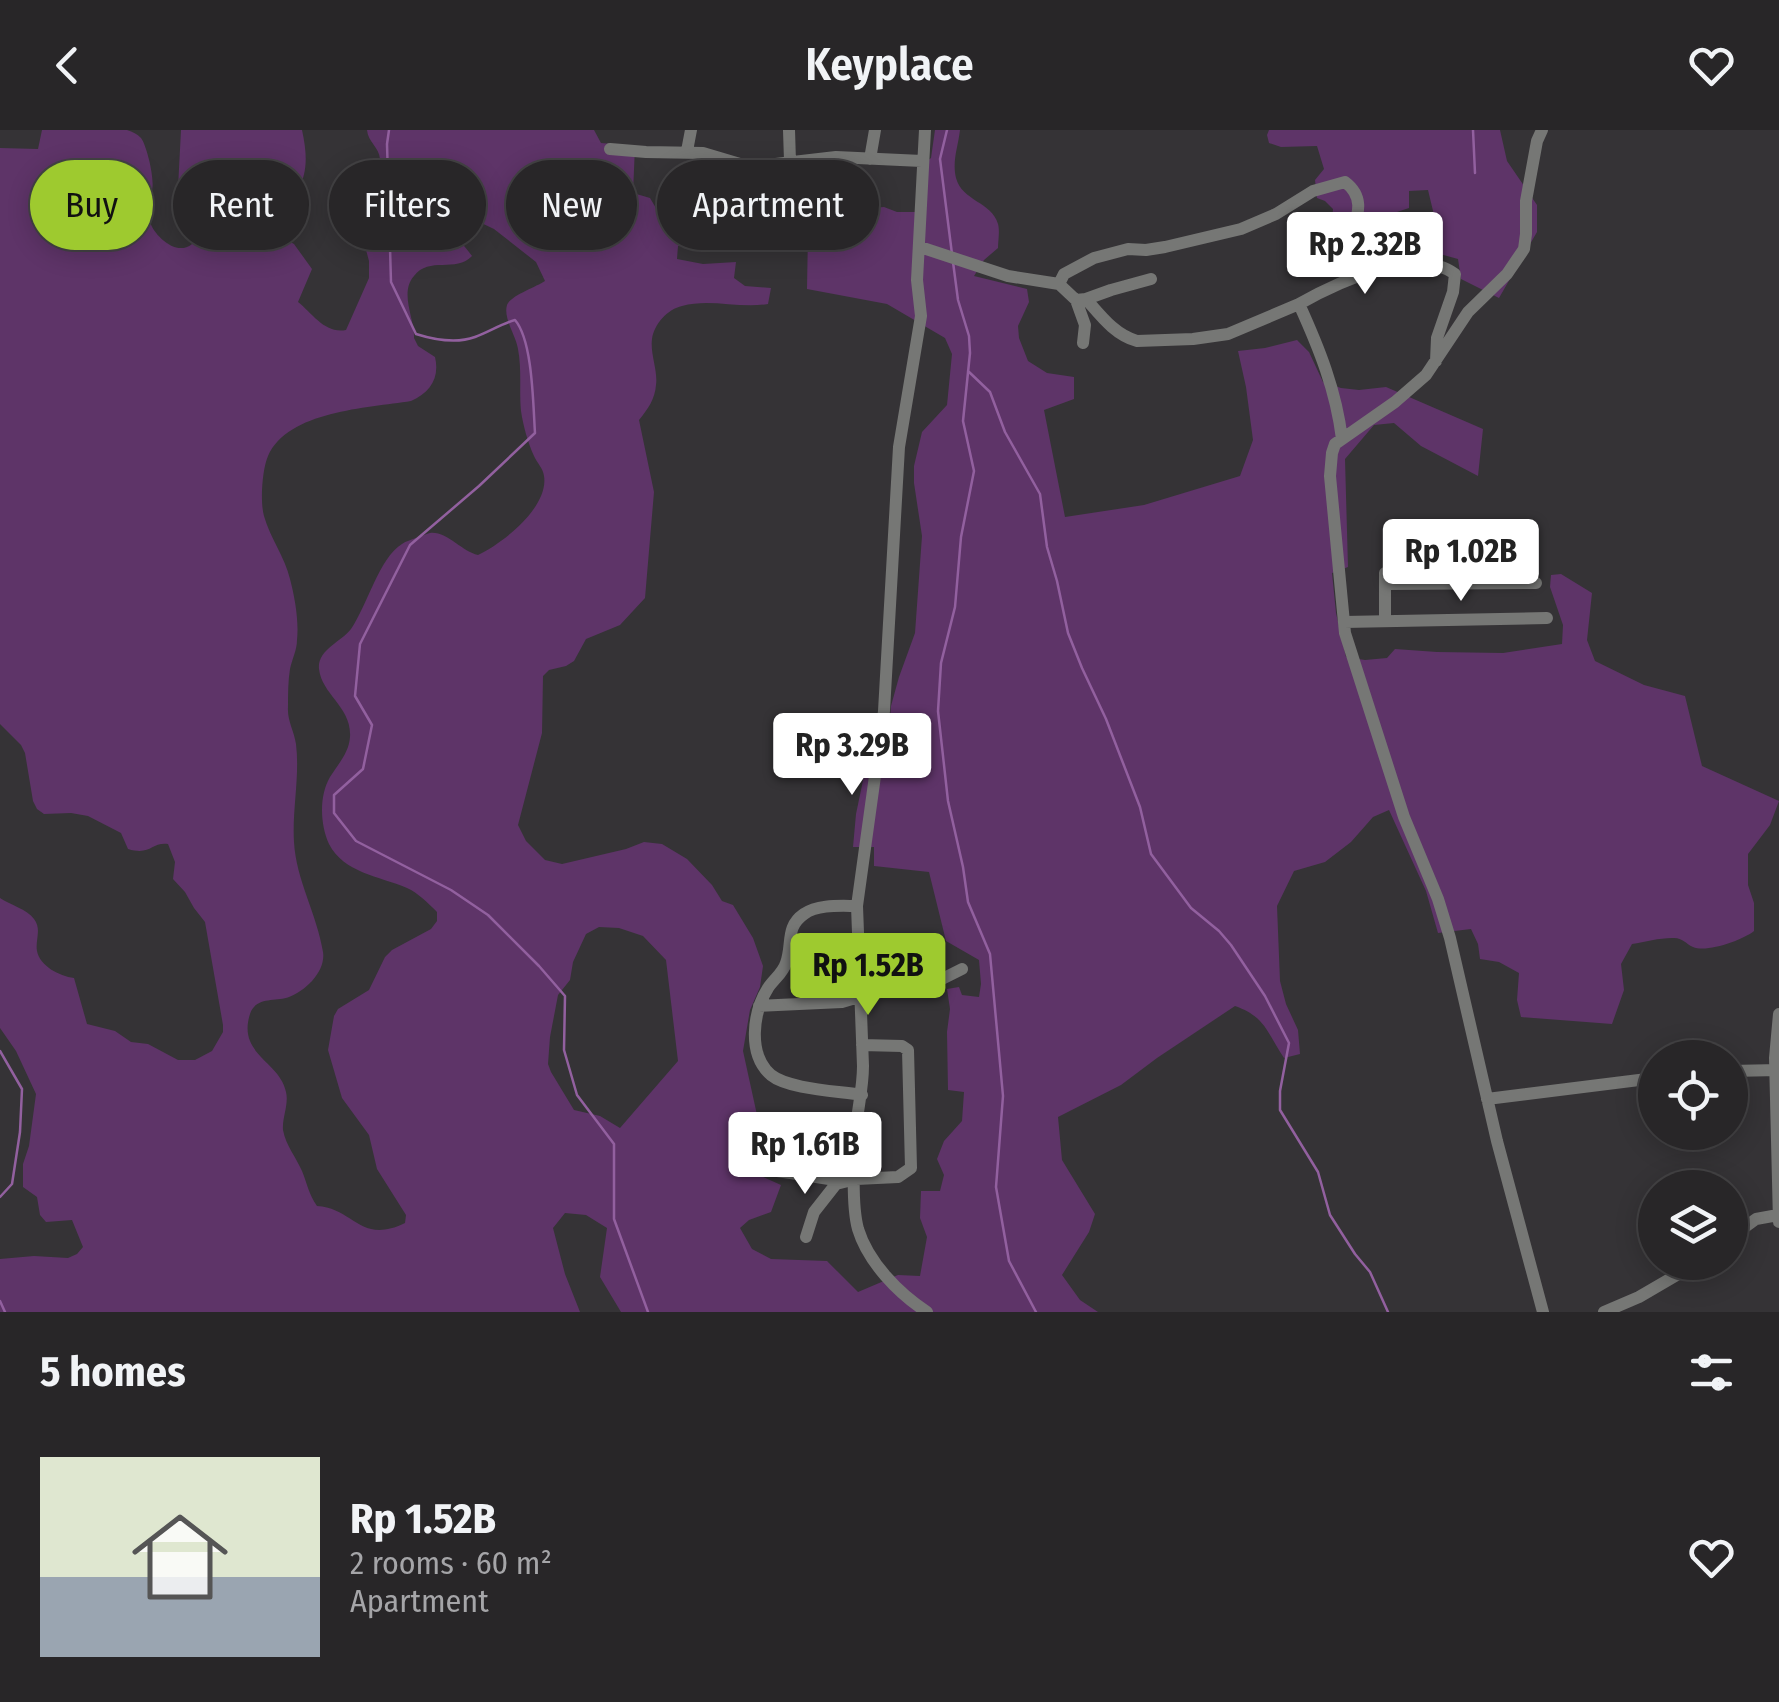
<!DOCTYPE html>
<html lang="en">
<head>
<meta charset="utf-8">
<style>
  body { margin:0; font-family:"Fira Sans Condensed",sans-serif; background:#343234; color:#f1f3f6; height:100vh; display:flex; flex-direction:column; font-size:38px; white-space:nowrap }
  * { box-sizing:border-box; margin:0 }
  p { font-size:32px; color:#a5a5a8 }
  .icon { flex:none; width:55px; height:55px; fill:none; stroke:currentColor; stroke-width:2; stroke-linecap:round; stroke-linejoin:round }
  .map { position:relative; height:1182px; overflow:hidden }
  .details { display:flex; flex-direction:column; background:#282628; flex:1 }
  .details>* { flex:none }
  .banner { position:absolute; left:30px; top:30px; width:1000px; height:90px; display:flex; gap:20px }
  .controls { position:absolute; left:1638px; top:910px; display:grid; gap:20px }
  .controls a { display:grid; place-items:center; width:110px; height:110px; border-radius:50%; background:#282628; box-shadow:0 5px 25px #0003,0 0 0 2px #444345; font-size:50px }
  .price { position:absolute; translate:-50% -85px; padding:0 22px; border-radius:10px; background:#fff; color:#222; font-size:32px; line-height:65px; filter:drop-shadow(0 2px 5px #0008) }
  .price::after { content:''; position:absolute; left:50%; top:60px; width:30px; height:22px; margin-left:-15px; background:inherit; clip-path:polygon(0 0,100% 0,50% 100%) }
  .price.selected { background:#9eca2f; color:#111 }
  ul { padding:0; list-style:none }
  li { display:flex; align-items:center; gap:30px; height:250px; padding:0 40px }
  li span { display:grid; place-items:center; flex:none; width:280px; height:200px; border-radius:0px; color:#555 }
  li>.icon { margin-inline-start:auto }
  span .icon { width:120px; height:120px; fill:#fffc; stroke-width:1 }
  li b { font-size:42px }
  h2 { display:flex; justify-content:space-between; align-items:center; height:120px; padding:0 40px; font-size:42px }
  .chip { padding:0 35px; border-radius:45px; background:#282628; box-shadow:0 5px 25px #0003,0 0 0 2px #444345; font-size:35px; line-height:90px }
  .chip.selected { background:#9eca2f; color:#111 }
  header { display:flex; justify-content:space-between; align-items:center; height:130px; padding:0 40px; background:#282628; font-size:45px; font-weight:600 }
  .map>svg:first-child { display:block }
  .green { fill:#5e3468; fill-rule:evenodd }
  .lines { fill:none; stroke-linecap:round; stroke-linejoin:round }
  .stream { stroke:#92609f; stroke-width:2.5 }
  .minor { stroke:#767775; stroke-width:12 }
</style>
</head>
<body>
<header><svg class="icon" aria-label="back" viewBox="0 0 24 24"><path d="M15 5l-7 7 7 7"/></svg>Keyplace<svg class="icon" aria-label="heart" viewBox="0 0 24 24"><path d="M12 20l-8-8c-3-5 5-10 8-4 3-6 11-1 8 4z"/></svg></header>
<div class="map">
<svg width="1779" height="1182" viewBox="0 0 1779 1182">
  <rect width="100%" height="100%" fill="#353336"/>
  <path class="green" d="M 42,0 L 127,0 C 133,2 137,4 141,8 C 147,16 155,50 152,60 C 149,71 145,78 149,90 C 156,111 187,134 199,103 C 207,82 184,74 178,58 L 181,0 L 302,0 C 312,45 301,57 279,93 L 285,109 L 294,114 L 312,139 L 298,172 C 313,184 325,204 346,200 L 369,148 L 369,131 L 362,105 L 380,29 C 379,17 368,12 367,0 L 594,0 L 601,13 L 635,16 L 633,63 L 650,68 L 663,90 L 710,92 L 713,99 L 713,112 L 702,117 L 678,116 L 677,129 L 703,134 L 736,132 L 734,148 L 745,156 L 771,158 L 768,174 C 739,179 710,168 682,176 C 668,179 654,194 652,209 C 650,224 658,240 656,255 C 655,269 648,279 639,290 L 654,362 L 645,468 L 620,495 L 586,509 L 574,531 L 566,536 L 549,540 L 543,546 L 542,603 L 518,695 L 526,711 L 545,730 L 562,734 L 626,719 L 644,712 L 662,714 L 687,729 L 712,755 L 722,771 L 733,775 L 753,808 L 763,836 L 760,857 L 750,880 L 743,921 L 757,985 L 757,1022 L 750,1041 L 781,1055 L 771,1082 L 749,1090 L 740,1098 L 752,1119 L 771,1129 L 827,1131 L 858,1162 L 898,1145 L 920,1146 L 927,1107 L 920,1088 L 921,1061 L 940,1061 L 944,1045 L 937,1029 L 944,1011 L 962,991 L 964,962 L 948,960 L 947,902 L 950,879 L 947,859 L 959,857 L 962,865 L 979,867 L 981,854 L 979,830 L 946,811 L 929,742 L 874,736 L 874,717 L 853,717 L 856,684 L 866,636 L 887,628 L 891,576 L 899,547 L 915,503 L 922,406 L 914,353 L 914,336 L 922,302 L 947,275 L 952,224 L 945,208 L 887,174 L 807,159 L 808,102 L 814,97 L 857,101 L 859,79 L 884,77 L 897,82 L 916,82 L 918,38 L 931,28 L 935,0 L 960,0 C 958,17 952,31 956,48 C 962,71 992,72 998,94 C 1000,101 998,111 998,118 L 984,130 L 974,146 L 1027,159 L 1029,172 L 1018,196 L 1019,208 L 1028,231 L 1047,243 L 1074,247 L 1074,269 L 1044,280 L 1065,387 L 1144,375 L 1240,346 L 1253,310 L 1246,257 L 1238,221 L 1265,218 L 1297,210 L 1309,222 L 1323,252 L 1341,258 L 1359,260 L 1386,257 L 1483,299 L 1478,346 L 1421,316 L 1394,293 L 1374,295 L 1345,329 L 1348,437 L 1332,443 L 1336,483 L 1346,527 L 1365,530 L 1387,528 L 1395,519 L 1437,522 L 1503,523 L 1562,514 L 1563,495 L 1550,457 L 1551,445 L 1561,444 L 1592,463 L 1587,510 L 1595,531 L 1644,555 L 1685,566 L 1702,636 L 1779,671 L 1770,695 L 1748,724 L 1748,755 L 1754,773 L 1754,801 C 1743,810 1707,823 1693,817 C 1685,813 1682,807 1672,808 C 1659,808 1645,812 1632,814 L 1621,834 L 1624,860 L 1612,894 L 1521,887 L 1517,870 L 1519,843 L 1499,832 L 1480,829 L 1478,814 L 1471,799 L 1438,803 L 1426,761 L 1389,680 L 1373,687 L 1351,712 L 1325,732 L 1294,741 L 1277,776 L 1280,851 L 1286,874 L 1298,900 L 1300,924 L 1284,928 C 1267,903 1266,887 1235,876 L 1157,928 L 1121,955 L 1058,987 L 1062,1030 L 1095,1084 L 1089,1102 L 1062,1145 L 1080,1170 L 1098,1182 L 621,1182 L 600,1147 L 607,1098 L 586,1085 L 565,1083 L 553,1098 L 565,1144 L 580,1182 L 0,1182 L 0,1129 L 34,1126 L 68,1128 L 77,1124 L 83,1117 L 72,1090 L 46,1092 L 40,1085 L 37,1067 L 23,1057 L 23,1034 L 29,1016 L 36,964 L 16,921 L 0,898 L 0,768 C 10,775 27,779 34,789 C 42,799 35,810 37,821 C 40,836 59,846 74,848 L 87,894 L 115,901 L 131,912 L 148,914 L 178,930 L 195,930 L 212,921 L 223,902 L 223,895 L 205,792 L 194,778 L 185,762 L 173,749 L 175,732 L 168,714 C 151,712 151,726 128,719 L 121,703 L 88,686 L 71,683 L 44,684 L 37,679 L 33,671 L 25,623 L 21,615 L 0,594 L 0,18 L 38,19 ZM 475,90 L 494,99 L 536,132 L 545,151 C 536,157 510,166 507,175 C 503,188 516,206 518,219 C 522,240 519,261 521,281 C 523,295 528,313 534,326 C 537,333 543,338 544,346 C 549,377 503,413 478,425 C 462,422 447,401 430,403 C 429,403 417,408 416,408 C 411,410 406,411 402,414 C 379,428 367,476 351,499 C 341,512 317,520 319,539 C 322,565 352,577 350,607 C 349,623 338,634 330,647 C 319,666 320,694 329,714 C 344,743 379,746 407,758 C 418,763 428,773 437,782 L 437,791 L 431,799 L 392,820 L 385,827 L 369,860 L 338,879 L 334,886 L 328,920 L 342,968 L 369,1005 L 377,1039 L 406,1085 L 405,1093 C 360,1115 354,1078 317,1076 C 309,1065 307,1053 302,1041 C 296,1027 286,1016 283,1000 C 282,988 289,974 286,962 C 280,931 237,925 250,884 C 256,866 276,872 289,867 C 306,861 326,841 323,822 C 317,784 296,750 294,712 C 292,680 300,646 296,614 C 294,601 287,590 288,577 C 288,565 288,551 290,539 C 292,529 297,520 297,510 C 299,491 295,468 290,449 C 285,427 270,408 264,386 C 260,372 262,340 268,326 C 288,281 367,278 411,271 C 430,263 440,248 435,227 L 418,216 L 414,208 C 415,189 399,163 414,146 C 429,126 456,143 472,126 C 464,114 455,111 460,95 L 467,91 ZM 599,797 L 619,798 L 643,806 L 666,830 L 678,931 L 620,998 L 600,986 L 574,980 L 551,942 L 548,934 L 550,907 L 558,865 L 570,850 L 573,832 L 586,804 Z
    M 1269,0 L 1500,0 L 1507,31 L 1537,75 L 1537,102 L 1499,168 L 1461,149 L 1458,129 L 1429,121 L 1424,92 L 1434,85 L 1428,60 L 1409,61 L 1409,78 L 1379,88 L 1378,126 L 1364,126 L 1345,110 L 1328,113 L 1322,103 L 1332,90 L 1333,79 L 1325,71 L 1317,68 L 1315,50 L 1324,39 L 1317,16 L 1281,17 L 1269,13 L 1267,5 Z"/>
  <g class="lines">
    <path class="stream" d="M 389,0 L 387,14 L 391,152 L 416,204 C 435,210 456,214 475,207 C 489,202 501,194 515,190 C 533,211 533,275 535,303 L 479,356 L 410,415 L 360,514 L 355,566 L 372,595 L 363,639 L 334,665 L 334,683 L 356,711 L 451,760 L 488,785 L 539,836 L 565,866 L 564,920 L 577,965 L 614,1014 L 614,1089 L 648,1182
      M 947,0 L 940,29 L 952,124
      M 1473,0 L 1475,43
      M 953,132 L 958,170 L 969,206 L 970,223 L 963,291 L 974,341 L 961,407 L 955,477 L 941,533 L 938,581 L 948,671 L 963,737 L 968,772 L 990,824 L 1003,966 L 996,1057 L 1009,1131 L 1036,1182
      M 968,241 L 990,262 L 1005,302 L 1040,364 L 1047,417 L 1057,451 L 1068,503 L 1082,538 L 1106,589 L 1140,677 L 1151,724 L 1191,778 L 1219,801 L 1231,815 L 1265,866 L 1289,913 L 1280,961 L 1280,980 L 1318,1042 L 1330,1085 L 1355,1124 L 1370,1142 L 1388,1182
      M 0,921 L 22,959 L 20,1002 L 12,1054 L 0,1067
      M 0,1171 L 5,1182"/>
    <path class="minor" d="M 789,0 L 790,31
      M 925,0 L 917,150 L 921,186 L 899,317 L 884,581 L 857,776 L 863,936 C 863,957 858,977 856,998 C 854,1025 851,1073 858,1099 C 868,1132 898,1163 927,1182
      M 1542,0 L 1537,11 L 1526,71 L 1526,104 L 1524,119 L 1507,144 L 1468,182 L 1426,245 L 1395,272 L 1335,314 L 1332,323 L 1330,346 L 1345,503 L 1404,687 L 1438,769 L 1450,808 L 1497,1011 L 1543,1182
      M 610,19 L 646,22 L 703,23 L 750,37 L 836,27 L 922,31
      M 687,21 L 691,0
      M 870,29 L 875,0
      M 920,117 L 1008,146 L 1059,154 L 1076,170 L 1086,169 C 1101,186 1115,205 1137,211 L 1193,209 L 1228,204 L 1299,174 C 1319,218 1336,260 1342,309
      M 1059,154 L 1064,144 L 1094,128 L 1128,119 L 1146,120 L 1165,117 L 1241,99 L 1276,84 L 1313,61 L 1345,52 C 1382,80 1326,117 1361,146
      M 1086,169 L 1111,160 L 1151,149
      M 1076,170 L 1085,195 L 1083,213
      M 1299,174 C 1336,153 1416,115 1455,144 L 1453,162 L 1437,208 L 1436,231
      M 1385,443 L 1385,490
      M 1385,454 L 1536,453
      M 1344,492 L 1547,488
      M 857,776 C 841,776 818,774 804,784 C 785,797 793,814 786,833 C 783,843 774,849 768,858 C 753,882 747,924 771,945 C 788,959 838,961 862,965
      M 759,876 L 842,872 L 869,864 L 936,852 L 962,839
      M 1779,884 L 1775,928 L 1779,1092
      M 1730,941 L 1779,940
      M 1487,969 L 1655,948
      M 771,1040 L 842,1051
      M 806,1107 L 814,1082 L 836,1054 L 856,1049 L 898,1047 L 911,1038 L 908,920 L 902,916 L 862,915
      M 1730,1108 L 1756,1089 L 1778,1085
      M 1604,1182 L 1639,1167 L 1699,1132"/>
  </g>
</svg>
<div class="controls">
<a><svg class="icon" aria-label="locate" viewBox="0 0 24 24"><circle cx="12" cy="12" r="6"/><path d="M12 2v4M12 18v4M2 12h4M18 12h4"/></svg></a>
<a><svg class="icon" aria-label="layers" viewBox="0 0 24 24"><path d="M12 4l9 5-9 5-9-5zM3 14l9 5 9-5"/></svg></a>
</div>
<b class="price" style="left:1365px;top:167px">Rp 2.32B</b>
<b class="price" style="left:1461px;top:474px">Rp 1.02B</b>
<b class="price" style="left:852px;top:668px">Rp 3.29B</b>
<b class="price selected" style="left:868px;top:888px">Rp 1.52B</b>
<b class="price" style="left:805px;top:1067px">Rp 1.61B</b>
<div class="banner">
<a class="chip selected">Buy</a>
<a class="chip">Rent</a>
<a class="chip">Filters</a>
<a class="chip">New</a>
<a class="chip">Apartment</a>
</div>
</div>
<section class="details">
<h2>5 homes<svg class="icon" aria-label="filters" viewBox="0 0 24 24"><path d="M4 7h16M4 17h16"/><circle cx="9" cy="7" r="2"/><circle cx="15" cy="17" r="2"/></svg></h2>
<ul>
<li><span style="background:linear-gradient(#dfe7d0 60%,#9aa5b1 0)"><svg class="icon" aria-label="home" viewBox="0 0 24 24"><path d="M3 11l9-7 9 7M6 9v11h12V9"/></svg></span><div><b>Rp 1.52B</b><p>2 rooms · 60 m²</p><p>Apartment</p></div><svg class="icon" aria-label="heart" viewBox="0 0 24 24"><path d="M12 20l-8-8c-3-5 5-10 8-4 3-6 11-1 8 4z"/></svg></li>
</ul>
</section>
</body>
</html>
